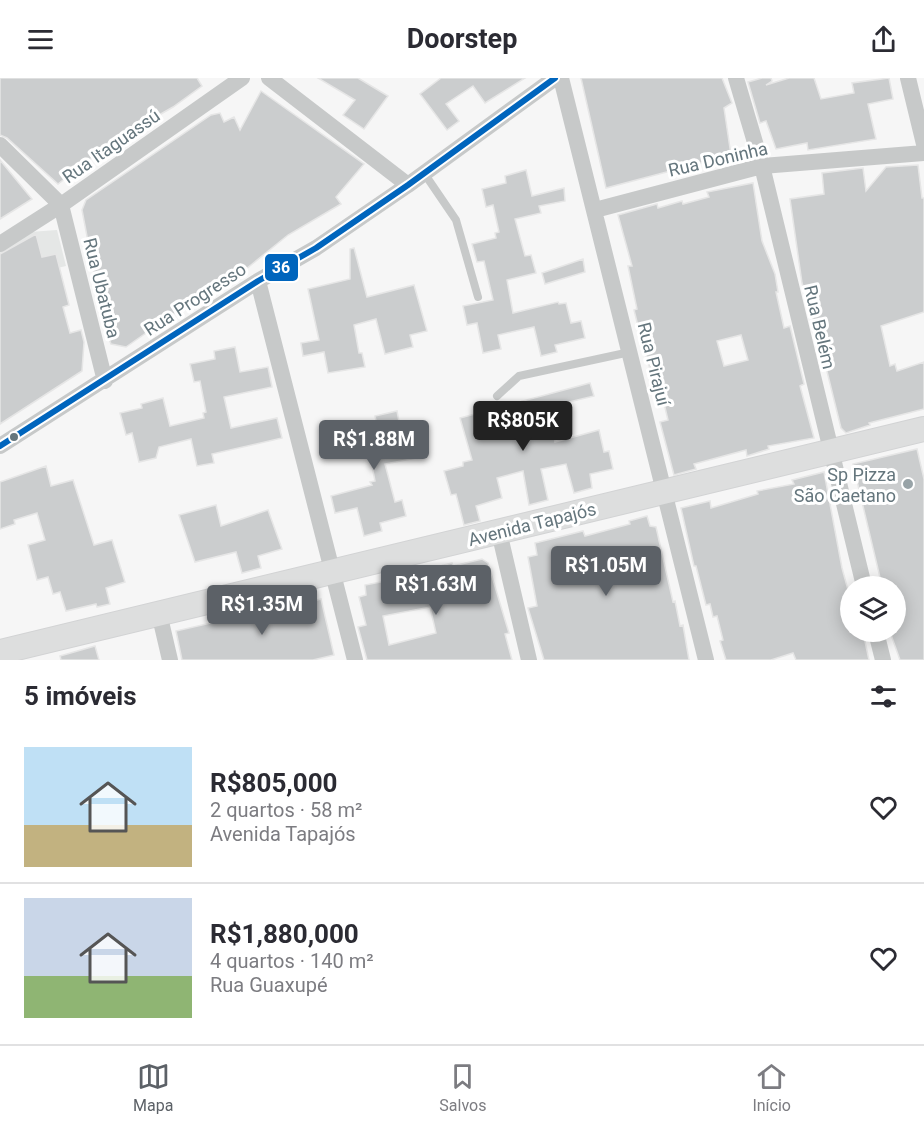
<!DOCTYPE html>
<html lang="pt">
<head>
<meta charset="utf-8">
<style>
  body { margin:0; font-family:Roboto,sans-serif; background:#f7f7f7; color:#2b2b33; height:100vh; display:flex; flex-direction:column; font-size:22px; white-space:nowrap }
  * { box-sizing:border-box; margin:0 }
  p { font-size:20px; color:#7c7c81 }
  .icon { flex:none; width:33px; height:33px; fill:none; stroke:currentColor; stroke-width:2; stroke-linecap:round; stroke-linejoin:round }
  .map { position:relative; height:582px; overflow:hidden }
  .drawer { display:flex; flex-direction:column; background:#fff; flex:1 }
  .drawer>* { flex:none }
  .tools { position:absolute; left:840px; top:498px; display:grid; gap:12px }
  .tools a { display:grid; place-items:center; width:66px; height:66px; border-radius:50%; background:#fff; box-shadow:0 3px 15px #0003; font-size:30px }
  .price { position:absolute; translate:-50% -51px; padding:0 14px; border-radius:6px; background:#5c6167; color:#fff; font-size:20px; line-height:39px; filter:drop-shadow(0 2px 3px #0008) }
  .price::after { content:''; position:absolute; left:50%; top:36px; width:18px; height:14px; margin-left:-9px; background:inherit; clip-path:polygon(0 0,100% 0,50% 100%) }
  .price.active { background:#222; color:#fff }
  ul { padding:0; list-style:none }
  li { display:flex; align-items:center; gap:18px; height:150px; padding:0 24px }
  li+li { border-top:2px solid #e1e1e2 }
  li span { display:grid; place-items:center; flex:none; width:168px; height:120px; border-radius:0px; color:#555 }
  li>.icon { margin-inline-start:auto }
  span .icon { width:72px; height:72px; fill:#fffc; stroke-width:1 }
  li b { font-size:26px }
  h2 { display:flex; justify-content:space-between; align-items:center; height:72px; padding:0 24px; font-size:26px }
  header { display:flex; justify-content:space-between; align-items:center; height:78px; padding:0 24px; background:#fff; font-size:27px; font-weight:700 }
  .menu { display:flex; justify-content:space-around; align-items:center; height:84px; border-top:2px solid #e1e1e2; background:#fff; font-size:16px; color:#7c7c81 }
  .menu a { display:grid; justify-items:center; gap:3px }
  .menu .active { color:#5c6167 }
  .map>svg:first-child { display:block }
  .built { fill:#e5e7e6 }
  .building { fill:#cbcdce; stroke:#e6e6e6; stroke-width:1.5; fill-rule:evenodd }
  .lines { fill:none; stroke-linecap:round; stroke-linejoin:round }
  .secondary-casing { stroke:#d2d3d4; stroke-width:26 }
  .service { stroke:#c7c9c9; stroke-width:8 }
  .minor { stroke:#c7c9c9; stroke-width:16 }
  .secondary { stroke:#dddede; stroke-width:24 }
  .bus-1-casing { stroke:#fff; stroke-width:10 }
  .bus-1 { stroke:#0065bd; stroke-width:6 }
  .bus-dot { fill:#65767d; stroke:#fff; stroke-width:2 }
  .poi-dot { fill:#98a3a7; stroke:#fff; stroke-width:2 }
  .labels { text-anchor:middle; dominant-baseline:central; stroke-width:6; stroke-linejoin:round; paint-order:stroke }
  .street-label { font-size:18px; fill:#65767d; stroke:#fff }
  .poi-label { font-size:18px; fill:#65767d; stroke:#fff; text-anchor:end }
  .line-badge { stroke:#fff; stroke-width:2 }
  .badge-label { font-size:16px; text-anchor:middle; font-weight:bold; fill:#fff }
</style>
</head>
<body>
<header><svg class="icon" aria-label="menu" viewBox="0 0 24 24"><path d="M4 6h16M4 12h16M4 18h16"/></svg>Doorstep<svg class="icon" aria-label="share" viewBox="0 0 24 24"><path d="M12 15V3M7 8l5-5 5 5M5 13v7h14v-7"/></svg></header>
<div class="map">
<svg width="924" height="582" viewBox="0 0 924 582">
  <rect width="100%" height="100%" fill="#f6f6f6"/>
  <path class="built" d="M 57,152 L 66,188 L 1,203 L 0,170 L 30,154 Z"/>
  <path class="building" d="M 0,0 L 197,0 L 202,8 L 173,29 L 114,63 L 58,106 L 7,60 L 0,57 Z
    M 318,0 L 358,0 L 388,18 L 364,51 L 343,37 L 355,22 Z
    M 441,0 L 525,0 L 485,25 L 473,8 L 446,26 L 459,43 L 447,52 L 420,16 Z
    M 581,0 L 722,0 L 732,25 L 724,30 L 731,77 L 606,110 Z
    M 762,0 L 771,0 L 772,3 L 766,7 L 789,0 L 814,0 L 821,21 L 854,15 L 852,5 L 889,0 L 893,21 L 868,26 L 876,61 L 808,72 L 807,65 L 776,71 L 766,43 L 760,45 L 748,4 Z
    M 261,13 L 364,86 L 336,119 L 341,126 L 288,157 L 246,191 L 198,214 L 200,217 L 184,224 L 186,227 L 126,269 L 111,266 L 103,245 L 102,215 L 98,216 L 82,132 L 86,122 L 211,37 L 220,35 L 224,44 L 234,39 L 240,52 Z
    M 0,82 L 32,121 L 0,141 Z
    M 918,87 L 922,120 L 924,120 L 924,234 L 881,248 L 890,288 L 895,286 L 897,293 L 924,284 L 924,331 L 869,345 L 870,347 L 846,355 L 841,350 L 819,261 L 802,205 L 790,121 L 824,116 L 822,95 L 863,90 L 866,113 L 886,89 Z
    M 526,92 L 532,118 L 564,110 L 565,123 L 539,128 L 541,135 L 515,141 L 525,178 L 531,177 L 536,195 L 507,202 L 513,235 L 558,224 L 559,226 L 566,225 L 571,245 L 581,243 L 585,260 L 555,267 L 557,274 L 541,278 L 534,249 L 498,257 L 501,271 L 483,275 L 477,245 L 467,247 L 463,228 L 493,222 L 484,183 L 477,184 L 472,166 L 496,160 L 495,155 L 499,154 L 493,127 L 486,129 L 482,111 L 506,105 L 505,98 Z
    M 753,105 L 762,163 L 775,196 L 778,214 L 776,214 L 784,250 L 790,248 L 804,306 L 800,308 L 814,360 L 768,368 L 769,371 L 747,378 L 746,372 L 694,386 L 696,391 L 674,397 L 660,344 L 668,342 L 658,300 L 653,301 L 642,264 L 634,232 L 637,231 L 628,188 L 632,188 L 618,137 L 657,126 L 658,130 L 682,123 L 683,126 L 709,119 L 707,114 ZM 741,257 L 748,282 L 724,288 L 717,263 Z
    M 36,156 L 42,179 L 56,176 L 69,227 L 63,229 L 70,255 L 81,252 L 84,264 L 82,293 L 0,346 L 0,176 Z
    M 354,170 L 367,219 L 414,207 L 427,253 L 410,257 L 413,269 L 385,276 L 376,241 L 354,247 L 359,275 L 362,275 L 365,289 L 328,295 L 324,274 L 303,278 L 301,265 L 319,262 L 308,211 L 350,201 L 350,171 Z
    M 583,181 L 585,194 L 545,206 L 542,195 Z
    M 235,269 L 240,294 L 268,289 L 272,309 L 224,319 L 231,350 L 277,340 L 282,360 L 212,376 L 214,385 L 197,388 L 191,361 L 159,369 L 156,380 L 139,384 L 132,355 L 126,357 L 120,335 L 142,330 L 141,326 L 163,320 L 170,348 L 204,340 L 203,335 L 206,334 L 200,303 L 194,304 L 190,286 L 215,281 L 214,273 Z
    M 590,305 L 594,318 L 548,329 L 555,364 L 599,352 L 604,374 L 609,373 L 613,391 L 590,396 L 592,410 L 574,415 L 566,386 L 541,391 L 548,422 L 529,427 L 523,393 L 497,400 L 502,420 L 476,428 L 480,443 L 464,447 L 456,416 L 451,417 L 444,393 L 463,388 L 463,384 L 472,382 L 460,340 Z
    M 397,333 L 402,359 L 412,357 L 417,380 L 385,386 L 395,424 L 402,422 L 406,438 L 380,445 L 382,453 L 364,458 L 357,430 L 335,435 L 331,418 L 372,407 L 370,404 L 375,403 L 368,368 L 329,376 L 325,358 L 377,348 L 375,338 Z
    M 917,371 L 924,401 L 924,582 L 900,582 L 890,554 L 896,554 L 896,508 L 882,508 L 853,386 Z
    M 46,388 L 51,408 L 73,402 L 94,467 L 112,462 L 125,504 L 106,510 L 110,526 L 97,529 L 96,526 L 66,533 L 60,514 L 53,516 L 48,499 L 37,502 L 28,467 L 45,462 L 37,435 L 14,442 L 15,446 L 0,451 L 0,404 Z
    M 824,394 L 842,490 L 850,519 L 850,554 L 863,554 L 869,582 L 796,582 L 793,575 L 771,582 L 726,582 L 720,563 L 723,562 L 717,538 L 713,539 L 710,526 L 706,527 L 696,488 L 694,488 L 681,430 L 710,423 L 711,430 L 758,416 L 757,413 L 794,406 L 792,402 Z
    M 216,427 L 221,448 L 268,432 L 282,471 L 258,478 L 261,490 L 242,495 L 236,474 L 195,484 L 179,437 Z
    M 647,438 L 650,448 L 656,449 L 673,524 L 675,523 L 680,548 L 683,547 L 689,582 L 544,582 L 528,530 L 537,528 L 528,479 L 537,477 L 535,465 L 583,453 L 585,458 L 630,446 L 629,443 Z
    M 482,481 L 488,485 L 505,542 L 509,555 L 505,556 L 512,582 L 367,582 L 358,549 L 366,547 L 359,519 L 366,517 L 365,507 L 422,496 L 421,493 L 452,485 L 453,488 ZM 430,529 L 436,555 L 389,567 L 383,538 Z
    M 321,521 L 334,577 L 313,582 L 182,582 L 176,553 L 237,539 L 237,537 L 263,530 L 264,535 Z
    M 95,568 L 99,582 L 61,582 L 60,578 Z"/>
  <g class="lines">
    <g class="secondary-casing">
      <path id="secondary" d="M 0,574 L 924,351"/>
    </g>
    <path class="service" d="M 424,95 L 456,142 L 478,219
      M 497,318 L 519,298 L 630,274"/>
    <path class="minor" d="M 269,0 L 408,107
      M 561,0 L 706,582
      M 736,0 L 762,88 L 864,508
      M 908,0 L 924,66
      M 0,67 L 61,127 L 105,303
      M 595,132 L 762,88 L 924,75
      M 0,166 L 61,127 L 242,0
      M 258,203 L 355,582
      M 0,368 L 258,203 L 316,170 L 408,107 L 555,0
      M 499,454 L 529,582
      M 159,535 L 170,582
      M 876,554 L 883,582"/>
    <use href="#secondary" class="secondary"/>
    <g class="bus-1-casing">
      <path id="bus-1" d="M 0,368 L 258,203 L 316,170 L 408,107 L 555,0"/>
    </g>
    <use href="#bus-1" class="bus-1"/>
  </g>
  <circle class="bus-dot" cx="14" cy="359" r="5"/>
  <circle class="poi-dot" cx="908" cy="406" r="6"/>
  <g class="labels">
    <g class="street-label">
      <text transform="translate(111 68) rotate(-35)">Rua Itaguassú</text>
      <text transform="translate(718 81) rotate(-13)">Rua Doninha</text>
      <text transform="translate(102 210) rotate(76)">Rua Ubatuba</text>
      <text transform="translate(195 221) rotate(-33)">Rua Progresso</text>
      <text transform="translate(820 249) rotate(77)">Rua Belém</text>
      <text transform="translate(654 286) rotate(76)">Rua Pirajuí</text>
      <text transform="translate(532 446) rotate(-14)">Avenida Tapajós</text>
    </g>
    <g class="poi-label">
      <text x="896" y="396">Sp Pizza<tspan x="896" dy="21">São Caetano</tspan></text>
    </g>
  </g>
  <rect class="line-badge" x="264" y="175" width="35" height="29" rx="6" fill="#0065bd"/>
  <g class="badge-label">
    <text x="281" y="195">36</text>
  </g>
</svg>
<div class="tools">
<a><svg class="icon" aria-label="layers" viewBox="0 0 24 24"><path d="M12 4l9 5-9 5-9-5zM3 14l9 5 9-5"/></svg></a>
</div>
<b class="price active" style="left:523px;top:374px">R$805K</b>
<b class="price" style="left:374px;top:393px">R$1.88M</b>
<b class="price" style="left:606px;top:519px">R$1.05M</b>
<b class="price" style="left:436px;top:538px">R$1.63M</b>
<b class="price" style="left:262px;top:558px">R$1.35M</b>
</div>
<section class="drawer">
<h2>5 imóveis<svg class="icon" aria-label="filters" viewBox="0 0 24 24"><path d="M4 7h16M4 17h16"/><circle cx="9" cy="7" r="2"/><circle cx="15" cy="17" r="2"/></svg></h2>
<ul>
<li><span style="background:linear-gradient(#bfe0f5 65%,#c2b280 0)"><svg class="icon" aria-label="home" viewBox="0 0 24 24"><path d="M3 11l9-7 9 7M6 9v11h12V9"/></svg></span><div><b>R$805,000</b><p>2 quartos · 58 m²</p><p>Avenida Tapajós</p></div><svg class="icon" aria-label="heart" viewBox="0 0 24 24"><path d="M12 20l-8-8c-3-5 5-10 8-4 3-6 11-1 8 4z"/></svg></li>
<li><span style="background:linear-gradient(#c9d6e8 65%,#8fb573 0)"><svg class="icon" aria-label="home" viewBox="0 0 24 24"><path d="M3 11l9-7 9 7M6 9v11h12V9"/></svg></span><div><b>R$1,880,000</b><p>4 quartos · 140 m²</p><p>Rua Guaxupé</p></div><svg class="icon" aria-label="heart" viewBox="0 0 24 24"><path d="M12 20l-8-8c-3-5 5-10 8-4 3-6 11-1 8 4z"/></svg></li>
</ul>
</section>
<nav class="menu">
<a class="active"><svg class="icon" aria-label="map" viewBox="0 0 24 24"><path d="M3 6l6-2 6 2 6-2v14l-6 2-6-2-6 2zM9 4v14M15 6v14"/></svg>Mapa</a>
<a><svg class="icon" aria-label="saved" viewBox="0 0 24 24"><path d="M7 4h10v16l-5-4-5 4z"/></svg>Salvos</a>
<a><svg class="icon" aria-label="home" viewBox="0 0 24 24"><path d="M3 11l9-7 9 7M6 9v11h12V9"/></svg>Início</a>
</nav>
</body>
</html>
